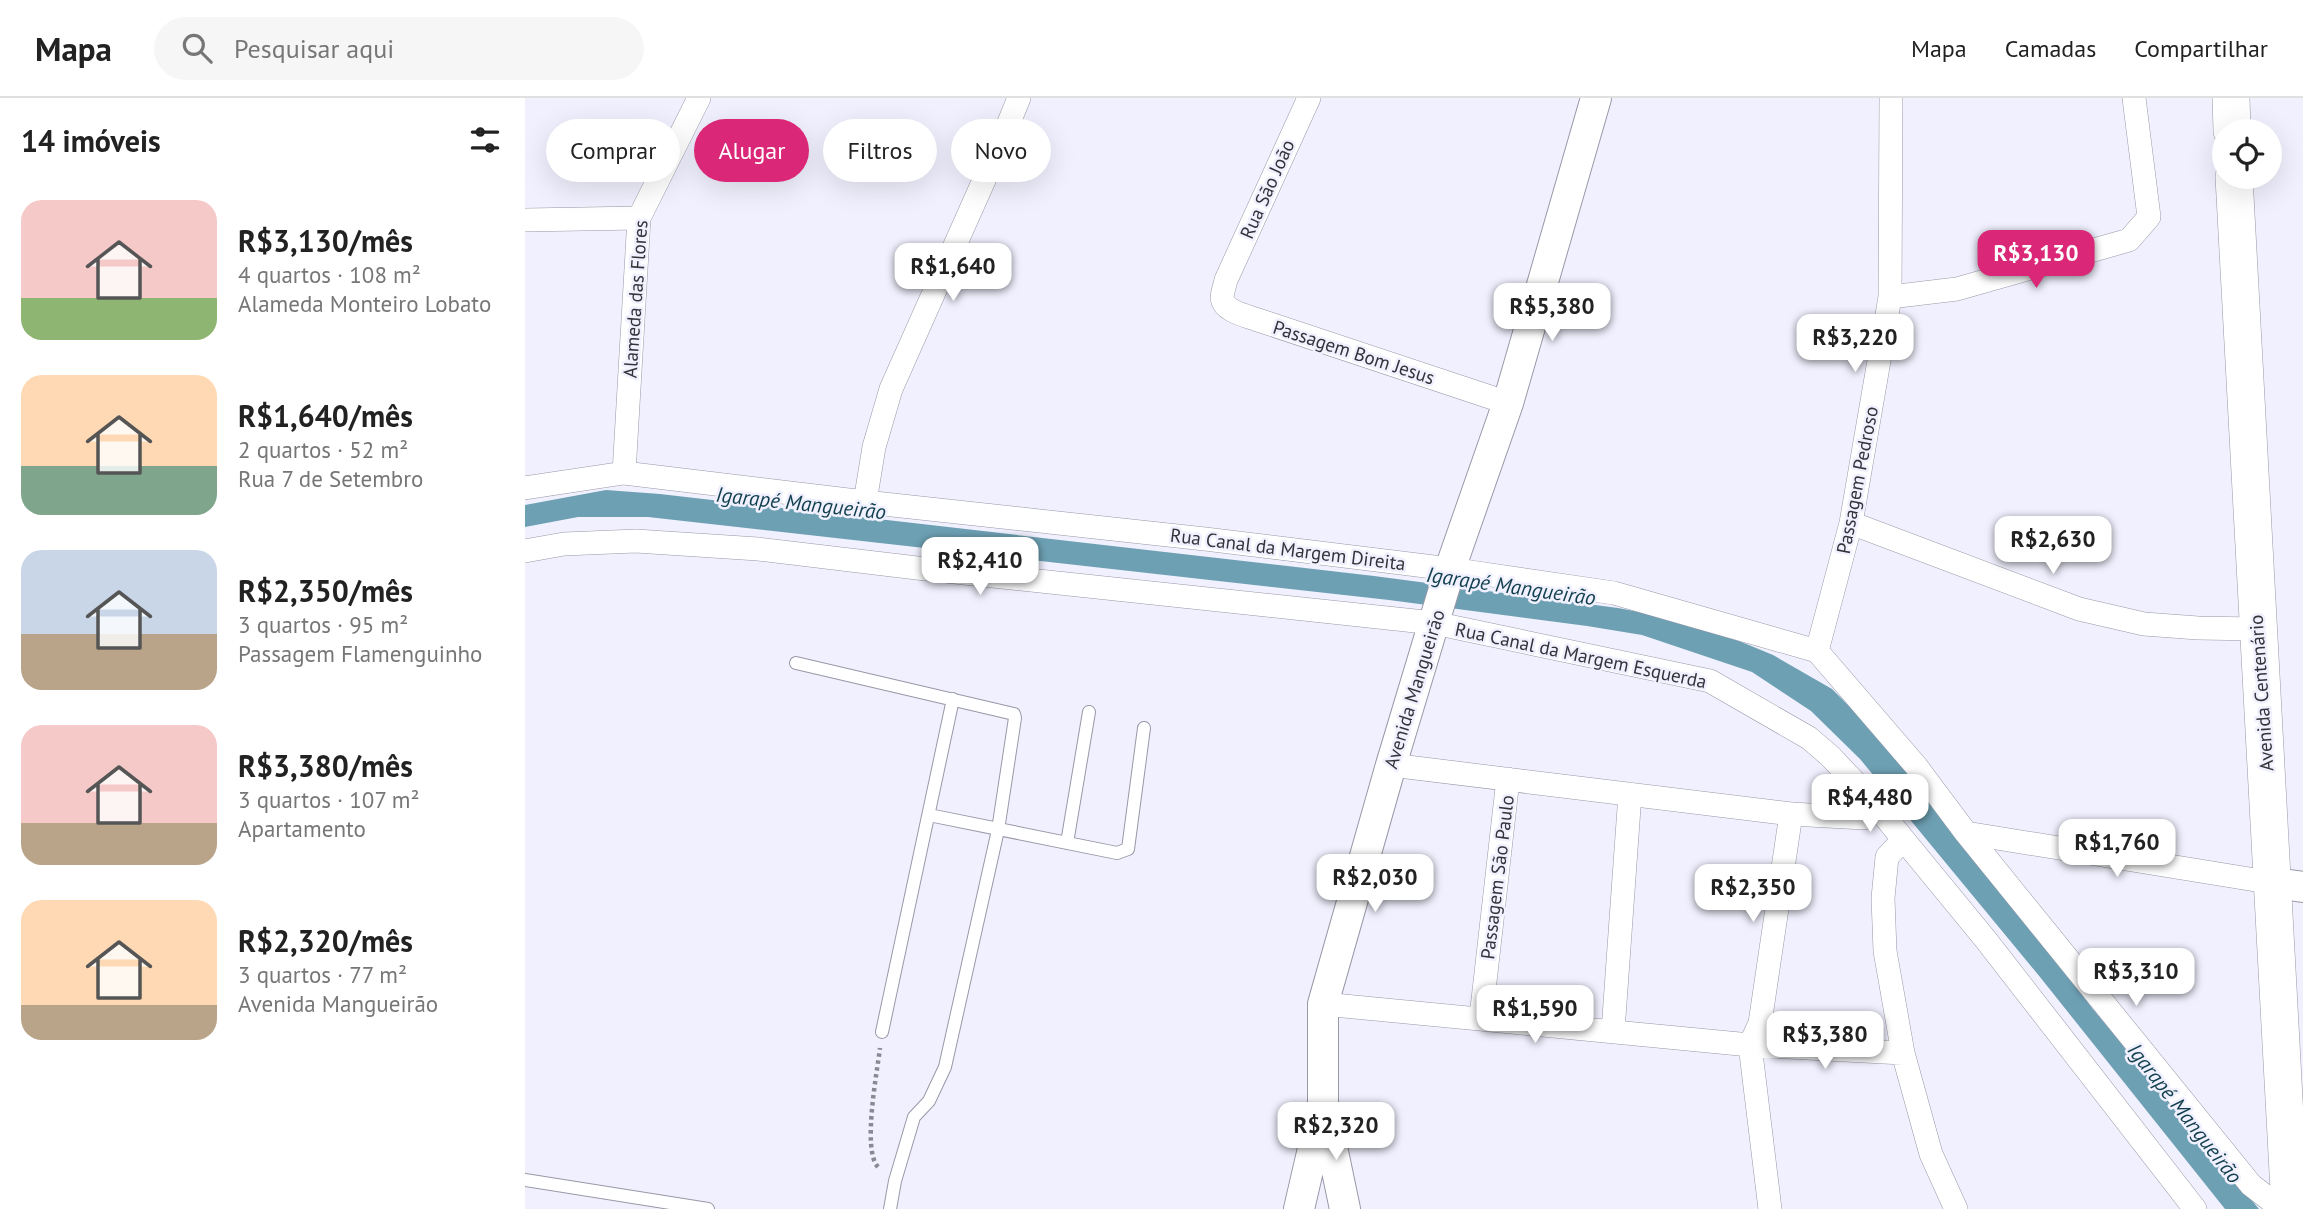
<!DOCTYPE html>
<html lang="pt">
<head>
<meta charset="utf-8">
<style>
  body { margin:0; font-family:"PT Sans",sans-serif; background:#f6f6f6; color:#222; height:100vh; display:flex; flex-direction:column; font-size:26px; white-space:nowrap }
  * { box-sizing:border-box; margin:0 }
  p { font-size:23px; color:#767676 }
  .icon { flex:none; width:38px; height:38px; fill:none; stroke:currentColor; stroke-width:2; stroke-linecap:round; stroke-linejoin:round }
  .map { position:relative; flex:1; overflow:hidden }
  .drawer { display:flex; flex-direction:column; background:#fff; width:525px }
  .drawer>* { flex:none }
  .top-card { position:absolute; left:21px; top:21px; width:665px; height:63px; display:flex; gap:14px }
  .fabs { position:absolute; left:1687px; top:21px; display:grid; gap:14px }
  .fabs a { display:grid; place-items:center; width:70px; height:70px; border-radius:50%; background:#fff; box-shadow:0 7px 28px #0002; font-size:35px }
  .price { position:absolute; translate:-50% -60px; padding:0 16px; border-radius:14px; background:#fff; color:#222; font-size:23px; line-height:46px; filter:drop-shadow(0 2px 4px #0008) }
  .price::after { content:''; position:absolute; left:50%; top:42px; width:21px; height:16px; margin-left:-10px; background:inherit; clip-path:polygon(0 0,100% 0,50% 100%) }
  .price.current { background:#db2777; color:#fff }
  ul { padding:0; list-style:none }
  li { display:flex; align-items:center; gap:21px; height:175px; padding:0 21px }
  li span { display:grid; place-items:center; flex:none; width:196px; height:140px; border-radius:21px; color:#555 }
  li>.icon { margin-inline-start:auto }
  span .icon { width:84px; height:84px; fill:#fffc; stroke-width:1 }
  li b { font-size:30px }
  h2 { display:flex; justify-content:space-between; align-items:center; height:84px; padding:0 21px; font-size:30px }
  .pill { padding:0 24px; border-radius:32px; background:#fff; box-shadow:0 7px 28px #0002; font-size:24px; line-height:63px }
  .pill.current { background:#db2777; color:#fff }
  header { display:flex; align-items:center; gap:42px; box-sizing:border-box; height:98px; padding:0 35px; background:#fff; border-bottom:2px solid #e0e0e0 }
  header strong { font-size:33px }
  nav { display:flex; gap:38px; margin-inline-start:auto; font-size:24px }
  .search { width:490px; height:63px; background:#f6f6f6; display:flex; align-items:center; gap:18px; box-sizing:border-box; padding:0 24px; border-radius:38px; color:#767676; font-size:26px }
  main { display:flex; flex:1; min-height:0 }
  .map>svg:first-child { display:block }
  .water { fill:#6da0b3 }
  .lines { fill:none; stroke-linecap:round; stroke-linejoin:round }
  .service-casing { stroke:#9898a8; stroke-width:14 }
  .minor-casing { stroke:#9898a8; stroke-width:24 }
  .tertiary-casing { stroke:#9898a8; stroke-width:32 }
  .primary-casing { stroke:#9898a8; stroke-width:38 }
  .path { stroke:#898993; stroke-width:4.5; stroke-dasharray:3.5 3.5; stroke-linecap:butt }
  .service { stroke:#fff; stroke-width:12 }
  .minor { stroke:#fff; stroke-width:23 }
  .tertiary { stroke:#fff; stroke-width:30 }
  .primary { stroke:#fff; stroke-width:37 }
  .labels { text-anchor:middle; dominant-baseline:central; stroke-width:5; stroke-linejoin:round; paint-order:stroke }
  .street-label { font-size:19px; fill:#33333a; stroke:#f0f0fe }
  .water-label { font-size:21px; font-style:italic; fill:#113f4d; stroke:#f0f0fe }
</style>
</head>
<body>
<header>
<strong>Mapa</strong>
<div class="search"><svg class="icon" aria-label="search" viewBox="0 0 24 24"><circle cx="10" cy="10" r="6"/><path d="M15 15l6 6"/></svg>Pesquisar aqui</div>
<nav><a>Mapa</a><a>Camadas</a><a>Compartilhar</a></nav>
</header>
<main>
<section class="drawer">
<h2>14 imóveis<svg class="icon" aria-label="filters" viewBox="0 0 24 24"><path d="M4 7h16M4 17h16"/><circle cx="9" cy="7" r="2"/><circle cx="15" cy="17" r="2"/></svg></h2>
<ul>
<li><span style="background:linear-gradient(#f6c9c9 70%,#8fb573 0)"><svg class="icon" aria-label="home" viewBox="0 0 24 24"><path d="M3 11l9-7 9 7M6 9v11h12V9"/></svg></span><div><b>R$3,130/mês</b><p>4 quartos · 108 m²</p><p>Alameda Monteiro Lobato</p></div></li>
<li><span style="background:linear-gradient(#ffd9b3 65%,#7fa58c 0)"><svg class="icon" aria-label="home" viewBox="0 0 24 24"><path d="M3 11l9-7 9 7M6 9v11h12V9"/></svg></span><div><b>R$1,640/mês</b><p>2 quartos · 52 m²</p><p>Rua 7 de Setembro</p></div></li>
<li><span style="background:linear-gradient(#c9d6e8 60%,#b9a48a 0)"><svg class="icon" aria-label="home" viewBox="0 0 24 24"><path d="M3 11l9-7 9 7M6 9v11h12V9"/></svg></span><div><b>R$2,350/mês</b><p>3 quartos · 95 m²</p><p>Passagem Flamenguinho</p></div></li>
<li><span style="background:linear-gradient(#f6c9c9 70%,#b9a48a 0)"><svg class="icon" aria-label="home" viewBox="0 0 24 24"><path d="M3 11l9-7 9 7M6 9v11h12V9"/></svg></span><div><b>R$3,380/mês</b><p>3 quartos · 107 m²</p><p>Apartamento</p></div></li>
<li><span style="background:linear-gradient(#ffd9b3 75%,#b9a48a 0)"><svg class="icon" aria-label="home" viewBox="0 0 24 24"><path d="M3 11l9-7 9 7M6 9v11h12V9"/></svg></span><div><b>R$2,320/mês</b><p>3 quartos · 77 m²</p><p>Avenida Mangueirão</p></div></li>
</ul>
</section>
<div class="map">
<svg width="1778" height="1111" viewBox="0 0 1778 1111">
  <rect width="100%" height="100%" fill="#f0f0fe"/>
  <path class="water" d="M 81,392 L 135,396 L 849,478 L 1093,510 L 1168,524 L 1248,557 L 1307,591 L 1356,640 L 1568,911 L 1734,1111 L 1700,1111 L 1515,879 L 1335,661 L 1286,613 L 1227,574 L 1117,537 L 1062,528 L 864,502 L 123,419 L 53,419 L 0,429 L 0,407 Z"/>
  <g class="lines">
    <g class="service-casing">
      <path id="service" d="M 271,565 L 489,616 L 490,620 L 473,732 L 420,969 L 404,1003 L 389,1019 L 370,1083 L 365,1111
        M 404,717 L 592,755 L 603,751 L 619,630
        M 542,745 L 564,614
        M 357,934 L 428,601
        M 0,1082 L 183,1111"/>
    </g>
    <g class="minor-casing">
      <path id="minor" d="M 784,0 L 701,182 C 700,187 697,195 697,200 C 699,214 723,218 733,222 L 983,305
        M 0,122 L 114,120
        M 1365,199 L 1432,191 L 1604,142 L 1624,119 L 1609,0
        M 99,375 L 114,120 L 174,0
        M 0,390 L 99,375 L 340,404 L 680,441 L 925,471 L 1089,495 L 1292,553 L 1391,668 L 1441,735 L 1726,1087 L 1744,1101 L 1765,1108
        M 340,404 L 349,349 L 366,291 L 476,44 L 494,0
        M 1326,425 L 1554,511 L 1619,526 L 1673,530 L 1732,531
        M 0,453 L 39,446 L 111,443 L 233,451 L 392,470 L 909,525 L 1185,583 L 1284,640 L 1305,658 L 1342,697 L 1461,842 L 1670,1111
        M 1292,553 L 1326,425 L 1365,199 L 1366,0
        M 866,667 L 1266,716 L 1339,720 L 1342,697
        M 1441,735 L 1749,785
        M 1378,742 L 1362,759 L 1358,800 L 1360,853 L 1378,955 L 1406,1056 L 1431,1111
        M 798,906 L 1225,947 L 1378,955
        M 956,919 L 983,681
        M 1088,933 L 1105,696
        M 1225,947 L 1235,925 L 1266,716
        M 1225,947 L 1245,1111"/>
    </g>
    <g class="tertiary-casing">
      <path id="tertiary" d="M 1749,785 L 1778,789
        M 774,1111 L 796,1016
        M 820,1111 L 798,1006 L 798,906 L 866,667 L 925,471 L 983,305 L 1071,0"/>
    </g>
    <g class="primary-casing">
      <path id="primary" d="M 1706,0 L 1707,33
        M 1709,79 L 1765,1111"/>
    </g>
    <path class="path" d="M 353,1069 C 337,1052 352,975 355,950"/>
    <use href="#service" class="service"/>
    <use href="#minor" class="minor"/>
    <use href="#tertiary" class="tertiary"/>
    <use href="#primary" class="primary"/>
  </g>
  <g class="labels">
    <g class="street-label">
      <text transform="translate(742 91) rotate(-66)">Rua São João</text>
      <text transform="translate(110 201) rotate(-86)">Alameda das Flores</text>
      <text transform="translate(829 254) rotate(18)">Passagem Bom Jesus</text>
      <text transform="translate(1332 382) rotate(-79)">Passagem Pedroso</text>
      <text transform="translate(763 451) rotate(7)">Rua Canal da Margem Direita</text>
      <text transform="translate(1056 557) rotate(12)">Rua Canal da Margem Esquerda</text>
      <text transform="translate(889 591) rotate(-73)">Avenida Mangueirão</text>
      <text transform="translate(1736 595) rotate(-94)">Avenida Centenário</text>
      <text transform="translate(972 779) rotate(-83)">Passagem São Paulo</text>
    </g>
    <g class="water-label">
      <text transform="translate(276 405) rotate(6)">Igarapé Mangueirão</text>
      <text transform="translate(986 488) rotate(8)">Igarapé Mangueirão</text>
      <text transform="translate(1660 1015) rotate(52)">Igarapé Mangueirão</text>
    </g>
  </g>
</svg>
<div class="fabs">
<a><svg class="icon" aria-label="locate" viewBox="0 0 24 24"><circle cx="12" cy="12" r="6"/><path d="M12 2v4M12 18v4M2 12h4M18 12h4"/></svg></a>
</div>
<b class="price current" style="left:1511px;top:192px">R$3,130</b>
<b class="price" style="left:428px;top:205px">R$1,640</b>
<b class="price" style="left:1027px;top:245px">R$5,380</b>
<b class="price" style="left:1330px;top:276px">R$3,220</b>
<b class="price" style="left:1528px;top:478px">R$2,630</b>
<b class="price" style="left:455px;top:499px">R$2,410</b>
<b class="price" style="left:1345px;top:736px">R$4,480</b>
<b class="price" style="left:1592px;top:781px">R$1,760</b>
<b class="price" style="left:850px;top:816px">R$2,030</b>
<b class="price" style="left:1228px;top:826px">R$2,350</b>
<b class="price" style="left:1611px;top:910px">R$3,310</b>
<b class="price" style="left:1010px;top:947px">R$1,590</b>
<b class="price" style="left:1300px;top:973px">R$3,380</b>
<b class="price" style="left:811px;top:1064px">R$2,320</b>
<div class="top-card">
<a class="pill">Comprar</a>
<a class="pill current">Alugar</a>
<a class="pill">Filtros</a>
<a class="pill">Novo</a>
</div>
</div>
</main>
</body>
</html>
